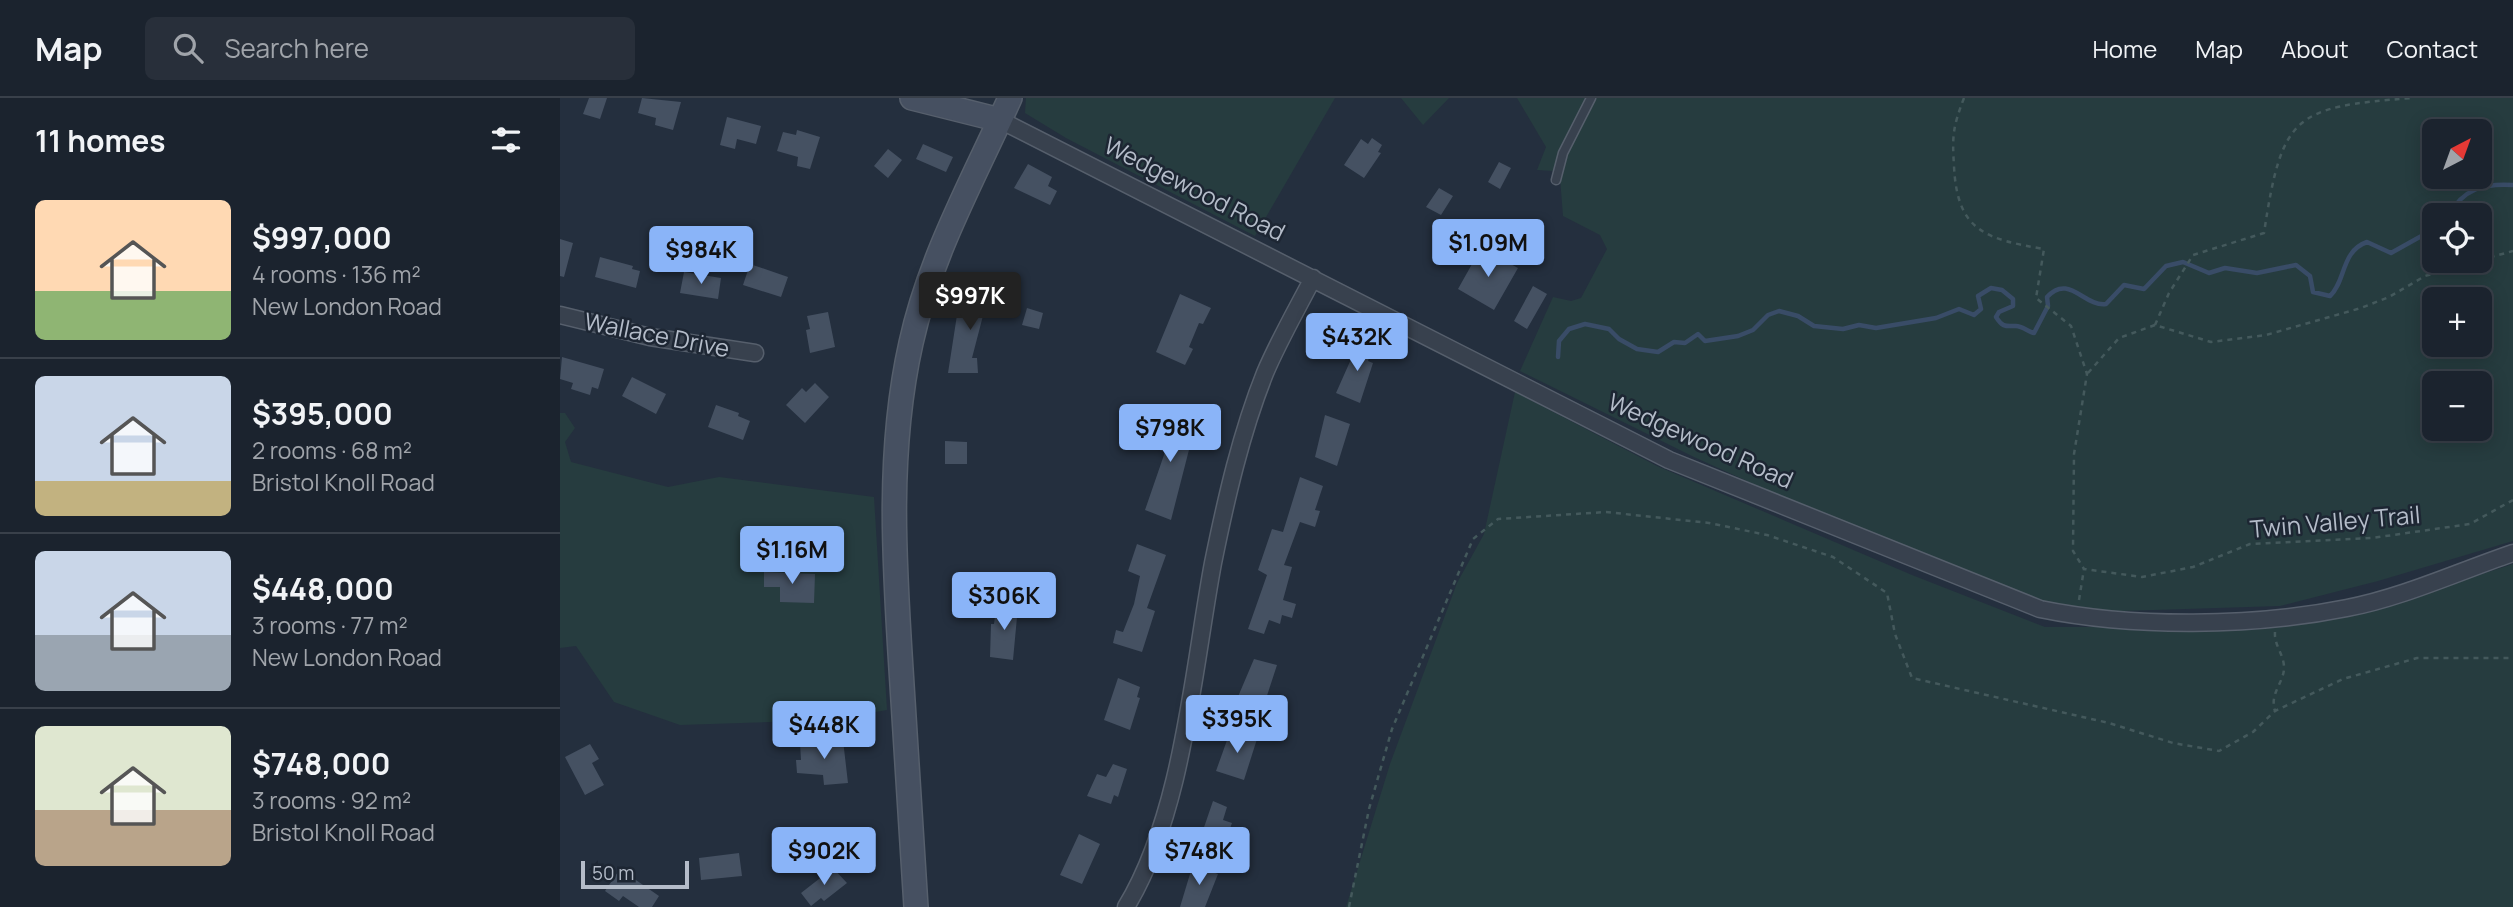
<!DOCTYPE html>
<html lang="en">
<head>
<meta charset="utf-8">
<style>
  body { margin:0; font-family:Manrope,sans-serif; background:#282f3a; color:#f1f3f6; height:100vh; display:flex; flex-direction:column; font-size:26px; white-space:nowrap }
  * { box-sizing:border-box; margin:0 }
  p { font-size:23px; color:#a0a4aa }
  .icon { flex:none; width:38px; height:38px; fill:none; stroke:currentColor; stroke-width:2; stroke-linecap:round; stroke-linejoin:round }
  .map { position:relative; flex:1; overflow:hidden }
  .panel { display:flex; flex-direction:column; background:#1b232e; width:560px }
  .panel>* { flex:none }
  .needle { width:46px; rotate:41deg }
  .tools { position:absolute; left:1862px; top:21px; display:grid; gap:14px }
  .tools a { display:grid; place-items:center; width:70px; height:70px; border-radius:10px; background:#1b232e; box-shadow:0 4px 18px #0003,0 0 0 2px #39404a; font-size:35px }
  .scale { position:absolute; left:21px; bottom:18px; width:108px; box-sizing:border-box; padding-left:7px; border:4px solid #b4bcc9; border-top:0; font-size:19px; line-height:24px; white-space:nowrap; color:#b4bcc9; -webkit-text-stroke:5px #1d2633; paint-order:stroke }
  .price { position:absolute; translate:-50% -60px; padding:0 16px; border-radius:7px; background:#8ab4f8; color:#111; font-size:23px; line-height:46px; filter:drop-shadow(0 2px 4px #0008) }
  .price::after { content:''; position:absolute; left:50%; top:42px; width:21px; height:16px; margin-left:-10px; background:inherit; clip-path:polygon(0 0,100% 0,50% 100%) }
  .price.on { background:#222; color:#fff }
  ul { padding:0; list-style:none }
  li { display:flex; align-items:center; gap:21px; height:175px; padding:0 35px }
  li+li { border-top:2px solid #39404a }
  li span { display:grid; place-items:center; flex:none; width:196px; height:140px; border-radius:10px; color:#555 }
  li>.icon { margin-inline-start:auto }
  span .icon { width:84px; height:84px; fill:#fffc; stroke-width:1 }
  li b { font-size:30px }
  h2 { display:flex; justify-content:space-between; align-items:center; height:84px; padding:0 35px; font-size:30px }
  header { display:flex; align-items:center; gap:42px; box-sizing:border-box; height:98px; padding:0 35px; background:#1b232e; border-bottom:2px solid #39404a }
  header strong { font-size:33px }
  nav { display:flex; gap:38px; margin-inline-start:auto; font-size:24px }
  .search { width:490px; height:63px; background:#282f3a; display:flex; align-items:center; gap:18px; box-sizing:border-box; padding:0 24px; border-radius:10px; color:#a0a4aa; font-size:26px }
  main { display:flex; flex:1; min-height:0 }
  .map>svg:first-child { display:block }
  .green { fill:#263c3f; fill-rule:evenodd }
  .lines { fill:none; stroke-linecap:round; stroke-linejoin:round }
  .stream { stroke:#394c67; stroke-width:4.5 }
  .building { fill:#455162 }
  .lane-casing { stroke:#565f6c; stroke-width:11 }
  .street-casing { stroke:#565f6c; stroke-width:19 }
  .secondary-casing { stroke:#565f6c; stroke-width:26 }
  .path { stroke:#44595c; stroke-width:2.5; stroke-dasharray:5 5; stroke-linecap:butt }
  .lane { stroke:#38414e; stroke-width:8 }
  .street { stroke:#38414e; stroke-width:16 }
  .secondary { stroke:#465061; stroke-width:23 }
  .labels { text-anchor:middle; dominant-baseline:central; stroke-width:5; stroke-linejoin:round; paint-order:stroke }
  .street-label { font-size:24px; fill:#b4bcc9; stroke:#1d2633 }
</style>
</head>
<body>
<header>
<strong>Map</strong>
<div class="search"><svg class="icon" aria-label="search" viewBox="0 0 24 24"><circle cx="10" cy="10" r="6"/><path d="M15 15l6 6"/></svg>Search here</div>
<nav><a>Home</a><a>Map</a><a>About</a><a>Contact</a></nav>
</header>
<main>
<section class="panel">
<h2>11 homes<svg class="icon" aria-label="filters" viewBox="0 0 24 24"><path d="M4 7h16M4 17h16"/><circle cx="9" cy="7" r="2"/><circle cx="15" cy="17" r="2"/></svg></h2>
<ul>
<li><span style="background:linear-gradient(#ffd9b3 65%,#8fb573 0)"><svg class="icon" aria-label="home" viewBox="0 0 24 24"><path d="M3 11l9-7 9 7M6 9v11h12V9"/></svg></span><div><b>$997,000</b><p>4 rooms · 136 m²</p><p>New London Road</p></div></li>
<li><span style="background:linear-gradient(#c9d6e8 75%,#c2b280 0)"><svg class="icon" aria-label="home" viewBox="0 0 24 24"><path d="M3 11l9-7 9 7M6 9v11h12V9"/></svg></span><div><b>$395,000</b><p>2 rooms · 68 m²</p><p>Bristol Knoll Road</p></div></li>
<li><span style="background:linear-gradient(#c9d6e8 60%,#9aa5b1 0)"><svg class="icon" aria-label="home" viewBox="0 0 24 24"><path d="M3 11l9-7 9 7M6 9v11h12V9"/></svg></span><div><b>$448,000</b><p>3 rooms · 77 m²</p><p>New London Road</p></div></li>
<li><span style="background:linear-gradient(#dfe7d0 60%,#b9a48a 0)"><svg class="icon" aria-label="home" viewBox="0 0 24 24"><path d="M3 11l9-7 9 7M6 9v11h12V9"/></svg></span><div><b>$748,000</b><p>3 rooms · 92 m²</p><p>Bristol Knoll Road</p></div></li>
</ul>
</section>
<div class="map">
<svg width="1953" height="809" viewBox="0 0 1953 809">
  <rect width="100%" height="100%" fill="#242f3e"/>
  <path class="green" d="M 466,0 L 775,0 L 695,138 L 506,40 L 465,15 Z
    M 841,0 L 889,0 L 863,27 Z
    M 957,0 L 1953,0 L 1953,443 L 1818,483 L 1720,508 L 1531,514 L 1480,504 L 1242,408 L 1134,359 L 960,273 L 993,199 L 1011,203 L 1021,200 L 1047,151 L 1040,137 L 1003,118 L 1000,80 L 993,73 L 977,72 L 986,49 ZM 1874,33 L 1920,33 L 1920,79 L 1874,79 ZM 1874,117 L 1920,117 L 1920,163 L 1874,163 ZM 1874,201 L 1920,201 L 1920,247 L 1874,247 ZM 1874,285 L 1920,285 L 1920,331 L 1874,331 Z
    M 955,294 L 1097,368 L 1352,477 L 1485,529 L 1615,529 L 1858,497 L 1953,466 L 1953,809 L 786,809 L 830,666 L 897,485 L 924,436 Z
    M 0,315 L 5,315 L 15,330 L 5,344 L 11,364 L 108,389 L 159,379 L 314,399 L 327,612 L 271,622 L 120,627 L 54,604 L 16,548 L 0,550 Z"/>
  <g class="lines">
    <path class="stream" d="M 1889,117 C 1903,91 1924,85 1953,87
      M 998,259 L 999,243 L 1009,231 L 1025,226 L 1049,231 L 1059,241 L 1077,251 L 1098,254 L 1114,244 L 1125,245 L 1138,236 L 1145,243 L 1178,238 L 1193,232 L 1208,217 L 1219,213 L 1238,218 L 1254,228 L 1283,231 L 1299,227 L 1316,230 L 1376,220 L 1399,211 L 1414,217 L 1421,211 L 1418,198 L 1431,190 L 1442,192 L 1453,201 L 1453,208 L 1439,214 L 1436,219 C 1443,230 1446,228 1456,228 C 1462,228 1469,234 1474,235 L 1488,208 L 1487,199 C 1509,175 1524,209 1546,206 L 1564,187 L 1584,191 L 1606,168 L 1623,164 L 1649,175 L 1665,170 L 1697,175 L 1736,167 L 1750,178 L 1753,194 L 1770,198 C 1786,183 1781,153 1807,144 L 1831,155 L 1874,131"/>
  </g>
  <path class="building" d="M 29,0 L 47,0 L 40,21 L 23,16 Z
    M 82,0 L 121,4 L 113,32 L 95,27 L 96,20 L 78,15 Z
    M 167,19 L 201,28 L 196,46 L 177,41 L 175,51 L 160,47 Z
    M 237,32 L 260,39 L 250,71 L 237,68 L 238,59 L 217,53 L 223,34 L 236,37 Z
    M 812,40 L 822,47 L 818,54 L 821,55 L 804,80 L 784,67 L 801,41 L 808,46 Z
    M 363,46 L 393,59 L 386,74 L 356,61 Z
    M 328,51 L 342,62 L 328,80 L 314,68 Z
    M 939,64 L 951,70 L 940,91 L 928,84 Z
    M 468,66 L 492,79 L 488,88 L 497,93 L 490,107 L 454,90 Z
    M 879,90 L 893,98 L 881,117 L 866,109 Z
    M 0,141 L 13,145 L 4,179 L 0,178 Z
    M 921,150 L 958,170 L 934,212 L 898,191 Z
    M 40,159 L 73,168 L 72,171 L 80,173 L 76,190 L 35,179 Z
    M 190,166 L 228,179 L 221,199 L 183,187 Z
    M 124,174 L 161,180 L 158,201 L 120,195 Z
    M 420,186 L 439,193 L 431,213 L 425,210 L 412,260 L 417,260 L 418,275 L 388,275 L 397,217 L 406,220 Z
    M 973,188 L 987,196 L 967,231 L 954,223 Z
    M 620,196 L 651,210 L 643,226 L 639,225 L 629,249 L 633,251 L 625,267 L 596,254 Z
    M 467,210 L 483,215 L 479,231 L 462,227 Z
    M 268,214 L 275,249 L 250,255 L 246,232 L 250,231 L 247,218 Z
    M 800,241 L 813,246 L 808,263 L 813,265 L 800,305 L 776,295 Z
    M 2,259 L 44,271 L 38,291 L 32,289 L 30,297 L 11,291 L 13,285 L 0,281 Z
    M 72,279 L 106,296 L 96,316 L 62,298 Z
    M 255,285 L 269,299 L 245,325 L 226,307 L 242,290 L 246,294 Z
    M 156,307 L 179,315 L 178,318 L 190,323 L 183,342 L 148,329 Z
    M 603,313 L 632,322 L 626,342 L 631,344 L 611,422 L 585,412 L 605,354 L 594,350 Z
    M 765,317 L 790,326 L 777,368 L 755,359 Z
    M 385,343 L 407,344 L 407,366 L 385,366 Z
    M 740,379 L 763,388 L 755,412 L 760,413 L 755,429 L 740,424 L 724,467 L 732,469 L 723,502 L 736,506 L 732,520 L 722,517 L 720,526 L 709,522 L 704,536 L 688,531 L 707,477 L 698,472 L 712,431 L 723,434 Z
    M 577,446 L 606,457 L 587,510 L 595,513 L 582,554 L 553,545 L 556,532 L 563,534 L 574,506 L 580,478 L 568,473 Z
    M 204,474 L 255,476 L 254,505 L 220,504 L 220,489 L 204,489 Z
    M 437,503 L 455,505 L 454,518 L 457,519 L 453,562 L 430,559 L 431,526 L 434,526 Z
    M 694,561 L 717,567 L 703,610 L 677,601 Z
    M 558,580 L 580,589 L 577,599 L 580,600 L 570,632 L 544,622 Z
    M 671,631 L 697,641 L 684,682 L 656,673 Z
    M 283,642 L 288,685 L 264,687 L 263,677 L 237,675 L 236,662 L 241,662 L 240,645 Z
    M 30,646 L 39,661 L 32,665 L 44,687 L 25,697 L 5,659 Z
    M 553,666 L 567,671 L 558,699 L 554,697 L 551,706 L 527,698 L 537,676 L 546,679 Z
    M 653,703 L 667,709 L 663,722 L 672,725 L 669,733 L 677,736 L 672,752 L 655,748 L 654,751 L 642,747 L 644,743 L 640,741 Z
    M 519,736 L 540,746 L 522,786 L 500,777 Z
    M 179,755 L 182,778 L 141,782 L 139,760 Z
    M 633,766 L 658,776 L 645,809 L 620,809 Z
    M 273,770 L 287,785 L 264,803 L 261,800 L 251,808 L 241,795 Z
    M 60,771 L 99,798 L 92,809 L 79,809 L 63,798 L 59,803 L 45,793 Z"/>
  <g class="lines">
    <g class="lane-casing">
      <path id="lane" d="M 996,82 L 1003,55 L 1031,0"/>
    </g>
    <g class="street-casing">
      <path id="street" d="M 440,22 L 1109,362 L 1480,511 C 1573,530 1693,529 1787,510 C 1841,500 1900,473 1953,455
        M 0,217 L 90,239 L 195,255
        M 566,809 C 623,715 633,572 653,465 C 666,401 681,335 705,275 C 719,242 737,211 753,180"/>
    </g>
    <g class="secondary-casing">
      <path id="secondary" d="M 352,0 L 440,22
        M 356,809 C 351,730 346,651 341,571 C 334,462 327,352 351,245 C 370,158 414,80 450,0"/>
    </g>
    <path class="path" d="M 1404,0 C 1393,29 1392,37 1394,68 C 1397,133 1425,141 1484,151 L 1476,200 L 1511,228 L 1527,276 L 1514,356 L 1513,453 L 1524,471 L 1582,479 L 1633,469 L 1690,446 L 1812,440 L 1910,426 L 1953,402
      M 1920,162 L 1953,153
      M 1595,227 L 1609,195 L 1633,157 L 1704,135 C 1722,16 1734,9 1852,0
      M 1528,275 L 1559,240 L 1595,227 L 1651,244 L 1706,237 L 1801,210 L 1829,199 L 1865,178 L 1916,163
      M 1519,502 L 1524,471
      M 1715,534 C 1714,547 1723,555 1724,568 C 1725,584 1709,595 1715,613
      M 789,809 L 809,711 L 832,631 L 913,441 L 938,421 L 1046,414 L 1149,425 L 1207,437 L 1273,459 L 1327,495 L 1335,536 L 1352,580 L 1549,625 L 1613,645 L 1659,653 L 1693,634 L 1715,613 L 1783,581 L 1857,560 L 1953,560"/>
    <use href="#lane" class="lane"/>
    <use href="#street" class="street"/>
    <use href="#secondary" class="secondary"/>
  </g>
  <g class="labels">
    <g class="street-label">
      <text transform="translate(635 90) rotate(27)">Wedgewood Road</text>
      <text transform="translate(97 236) rotate(11)">Wallace Drive</text>
      <text transform="translate(1141 342) rotate(24)">Wedgewood Road</text>
      <text transform="translate(1775 423) rotate(-5)">Twin Valley Trail</text>
    </g>
  </g>
</svg>
<div class="tools">
<a><svg class="needle" viewBox="-14 -14 28 28"><path d="M0-13l5 13h-10z" fill="#e53935"/><path d="M0 13l5-13h-10z" fill="#a0a4aa"/></svg></a>
<a><svg class="icon" aria-label="locate" viewBox="0 0 24 24"><circle cx="12" cy="12" r="6"/><path d="M12 2v4M12 18v4M2 12h4M18 12h4"/></svg></a>
<a>+</a>
<a>−</a>
</div>
<div class="scale">50 m</div>
<b class="price" style="left:928px;top:181px">$1.09M</b>
<b class="price" style="left:141px;top:188px">$984K</b>
<b class="price on" style="left:410px;top:234px">$997K</b>
<b class="price" style="left:797px;top:275px">$432K</b>
<b class="price" style="left:610px;top:366px">$798K</b>
<b class="price" style="left:232px;top:488px">$1.16M</b>
<b class="price" style="left:444px;top:534px">$306K</b>
<b class="price" style="left:677px;top:657px">$395K</b>
<b class="price" style="left:264px;top:663px">$448K</b>
<b class="price" style="left:264px;top:789px">$902K</b>
<b class="price" style="left:639px;top:789px">$748K</b>
</div>
</main>
</body>
</html>
